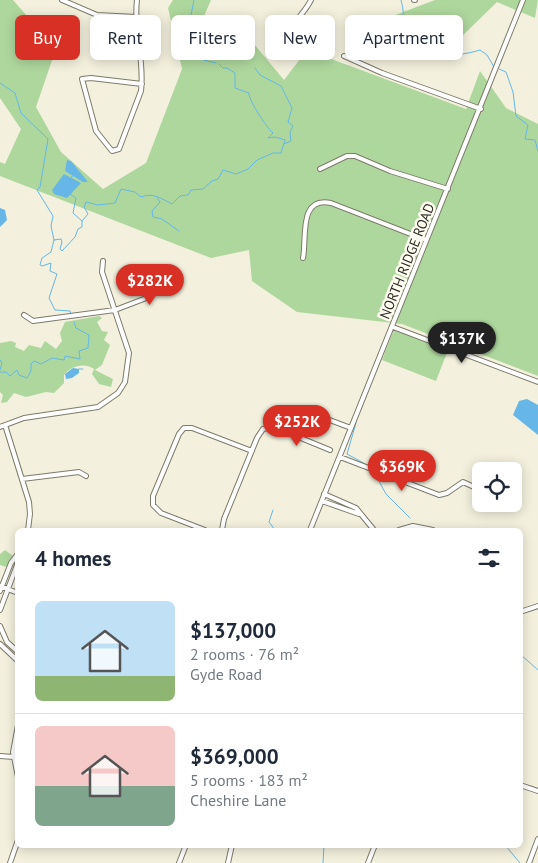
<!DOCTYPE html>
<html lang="en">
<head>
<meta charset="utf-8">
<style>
  body { margin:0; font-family:"PT Sans",sans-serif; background:#f6f6f7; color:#1f2937; height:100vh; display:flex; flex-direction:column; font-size:19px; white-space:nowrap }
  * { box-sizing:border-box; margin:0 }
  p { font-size:16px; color:#747a83 }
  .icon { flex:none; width:28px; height:28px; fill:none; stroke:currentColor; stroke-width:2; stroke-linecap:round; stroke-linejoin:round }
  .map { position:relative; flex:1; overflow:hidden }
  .drawer { position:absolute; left:15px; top:528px; width:508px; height:320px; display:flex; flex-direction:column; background:#fff; border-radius:8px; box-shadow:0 2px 12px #0003 }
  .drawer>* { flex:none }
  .hud { position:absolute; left:15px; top:15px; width:509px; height:45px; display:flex; gap:10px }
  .buttons { position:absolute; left:472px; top:462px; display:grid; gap:10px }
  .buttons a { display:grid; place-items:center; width:50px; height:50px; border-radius:8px; background:#fff; box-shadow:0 2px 12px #0003; font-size:25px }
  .price { position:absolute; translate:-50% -42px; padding:0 11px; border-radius:18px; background:#d93025; color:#fff; font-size:16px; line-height:32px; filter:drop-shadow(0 1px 2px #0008) }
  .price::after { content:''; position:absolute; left:50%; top:30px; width:15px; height:11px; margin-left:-8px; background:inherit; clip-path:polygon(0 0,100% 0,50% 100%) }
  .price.current { background:#222; color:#fff }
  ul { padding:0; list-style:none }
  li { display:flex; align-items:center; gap:15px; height:125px; padding:0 20px }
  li+li { border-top:1px solid #e0e1e3 }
  li span { display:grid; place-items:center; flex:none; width:140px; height:100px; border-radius:8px; color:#555 }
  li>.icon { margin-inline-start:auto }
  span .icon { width:60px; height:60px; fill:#fffc; stroke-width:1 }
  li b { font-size:21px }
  h2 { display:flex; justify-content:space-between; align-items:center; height:60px; padding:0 20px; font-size:21px }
  .pill { padding:0 18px; border-radius:8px; background:#fff; box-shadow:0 2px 12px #0003; font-size:18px; line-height:45px }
  .pill.current { background:#d93025; color:#fff }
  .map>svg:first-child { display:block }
  .green { fill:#aed79d }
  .water { fill:#66b7e7 }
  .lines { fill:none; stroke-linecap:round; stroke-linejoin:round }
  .stream { stroke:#66b7e7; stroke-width:1 }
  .minor-casing { stroke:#7e7b6a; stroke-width:6 }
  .minor { stroke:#fff; stroke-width:4 }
  .labels { text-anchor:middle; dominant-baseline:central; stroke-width:5; stroke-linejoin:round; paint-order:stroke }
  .street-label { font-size:14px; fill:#2f2e27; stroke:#fffdf1 }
</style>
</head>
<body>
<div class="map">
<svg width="538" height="863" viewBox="0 0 538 863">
  <rect width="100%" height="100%" fill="#f3f0dd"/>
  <path class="green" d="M 0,0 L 13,0 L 27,16 L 58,43 L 36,107 L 61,152 L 103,189 L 146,163 L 182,69 L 168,8 L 173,0 L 211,0 L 192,44 L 227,34 L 243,52 L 254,44 L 284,80 L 307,50 L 466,109 L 480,71 L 506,108 L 538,124 L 538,376 L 402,324 L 297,312 L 252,281 L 249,250 L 211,258 L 0,176 L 0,162 L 5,164 L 21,129 L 0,98 Z
    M 435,0 L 538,0 L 535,18 L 497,2 L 456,42 L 369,25 Z
    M 99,316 L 102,318 L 97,322 L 102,331 L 108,332 L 104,340 L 110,345 L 102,365 L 95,370 L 113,379 L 111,387 L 99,384 L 92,374 L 94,369 C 84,362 71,366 64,375 L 64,383 L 54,393 L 46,392 L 26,397 L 14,393 L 7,402 L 1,403 L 3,395 L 0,392 L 0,343 L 11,341 L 16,343 L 15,347 L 24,351 L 29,345 L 41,348 L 45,341 L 56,349 L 62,341 L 60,333 L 65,322 Z
    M 394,329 L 448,350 L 436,381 L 382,360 Z
    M 5,550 L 13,556 L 6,567 L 0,565 L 0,554 Z"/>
  <path class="water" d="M 67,160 L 71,161 L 88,182 L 83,182 L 65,171 Z
    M 64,174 L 81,183 L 67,198 L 54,194 L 52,190 Z
    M 0,208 L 5,210 L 7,220 L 0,227 Z
    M 73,368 L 79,369 L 79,373 L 72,378 L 66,379 L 65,374 Z
    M 527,399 L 538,405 L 538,435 L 513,415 L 519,401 Z"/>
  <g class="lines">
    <path class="stream" d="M 194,0 L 184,51 L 188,56 L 196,54 L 203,60 L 216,63
      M 401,0 C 402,5 404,11 403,16 C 402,20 400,23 401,27 C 408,61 455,58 480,50 L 487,55 L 494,67
      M 255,68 L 260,75 L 281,86 L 292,108 L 288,122 L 293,126 L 290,132 L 291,141 L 284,144
      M 499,69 L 506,72 L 513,92 L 516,116 L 528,125 L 525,139 L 535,140 L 538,151
      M 0,83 L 15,93 L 21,113 L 48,139 L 40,187 L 37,190 L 53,216 L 51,226 L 54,240
      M 71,177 L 73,176
      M 70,194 L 76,198 L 73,213 L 82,221
      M 157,198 L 160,202 L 152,211 L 153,217 L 162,219 L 179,231
      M 54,240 L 61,239 L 62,242 L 60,249 L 62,251 L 75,237 L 78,229 L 82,227 L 82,221 L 88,214 L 84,207 L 86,202 L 98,205 L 115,203 L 121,189 L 135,192 L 141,197 C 153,192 162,199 172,204 L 180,196 L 188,195 L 191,190 L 203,189 L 212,181 L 218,179 L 223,170 L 236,174 L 248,169 L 257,160 L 273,153 L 281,153 L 285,140 L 275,137 L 268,138 L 273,133 C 266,127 248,99 249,93 L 235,88 L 235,73 L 227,68 L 223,68 L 219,64
      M 54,240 L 51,252 L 42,258 L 40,265 L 42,266 L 51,263 L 50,271 L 57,274 L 49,298 L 55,310 L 70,311 L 71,314
      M 0,360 L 2,363 L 0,370
      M 79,369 L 83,369
      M 0,372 L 6,372 L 10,376 L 17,370 L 19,375 L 27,378 L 31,371 L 31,364 L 34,361 L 41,364 L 52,358 L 64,360 L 65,356 L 80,359 L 79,351 L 88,348 L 89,335 L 76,328 L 74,322
      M 356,423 L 347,454 L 371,467
      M 375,474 L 386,494 L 410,518
      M 273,510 L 269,522 L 275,530
      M 520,654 L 538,670
      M 505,845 L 520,863
      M 323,863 L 324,845"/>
    <g class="minor-casing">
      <path id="minor" d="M 62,0 L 97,15 L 136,17
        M 137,0 C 133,31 145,60 141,91 L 119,149 L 112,151 L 96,131 L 82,79 L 91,78 L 142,84
        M 414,0 L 415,0
        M 292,26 L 284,26 L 282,30 L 286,33 L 290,32 C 293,22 306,11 311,0
        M 344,56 L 382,73 L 481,109
        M 320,169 L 347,156 L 355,156 L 390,171 L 448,189
        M 303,258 C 307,238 298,196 331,203 L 426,240
        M 24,315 L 33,321 L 115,310 L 149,297 L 169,277
        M 393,327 L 538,382
        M 311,413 L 351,428
        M 5,425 L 29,502 L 30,514 L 28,530
        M 0,427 L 24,418 L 98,407 L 118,393 L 125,382 L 129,353 L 102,272 L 103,261
        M 340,457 L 439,495 L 447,493 L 463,482 L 474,487
        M 22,479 L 79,472 L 86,476
        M 324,494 L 356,508 L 374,530
        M 322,501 L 359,514
        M 205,530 L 161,513 L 153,505 L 153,496 L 179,434 L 184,428 L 192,428 L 252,451
        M 222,530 L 224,519 L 257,438 L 263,429 L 274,427 L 330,450
        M 310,530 L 523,0
        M 399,530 L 413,526 L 433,530
        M 0,586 L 18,593
        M 0,591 L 11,563 L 17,555
        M 0,610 L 17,565 L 17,556
        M 520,612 L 538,606
        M 0,626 L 7,642 L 18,652
        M 0,644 L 18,661
        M 18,725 L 13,752 L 18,777
        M 0,756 L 14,757
        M 520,785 L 538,791
        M 10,863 L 18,840
        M 179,863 L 186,845
        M 228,863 L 232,845
        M 368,863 L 375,845
        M 529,863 L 538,839"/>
    </g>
    <use href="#minor" class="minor"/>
  </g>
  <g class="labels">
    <g class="street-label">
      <text transform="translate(407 261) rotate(-68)">NORTH RIDGE ROAD</text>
    </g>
  </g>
</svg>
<div class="buttons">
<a><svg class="icon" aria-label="locate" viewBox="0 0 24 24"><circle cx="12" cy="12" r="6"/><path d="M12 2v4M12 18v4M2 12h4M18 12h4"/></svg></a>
</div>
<b class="price" style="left:150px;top:306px">$282K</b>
<b class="price current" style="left:462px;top:364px">$137K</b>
<b class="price" style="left:297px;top:447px">$252K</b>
<b class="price" style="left:402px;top:492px">$369K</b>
<div class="hud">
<a class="pill current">Buy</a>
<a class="pill">Rent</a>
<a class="pill">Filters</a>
<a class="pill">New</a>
<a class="pill">Apartment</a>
</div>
<section class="drawer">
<h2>4 homes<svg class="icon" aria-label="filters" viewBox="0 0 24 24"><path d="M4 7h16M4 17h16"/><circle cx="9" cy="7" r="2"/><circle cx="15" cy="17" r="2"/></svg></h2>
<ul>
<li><span style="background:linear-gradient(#bfe0f5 75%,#8fb573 0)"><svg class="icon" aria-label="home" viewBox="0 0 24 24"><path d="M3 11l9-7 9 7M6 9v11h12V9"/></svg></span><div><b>$137,000</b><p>2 rooms · 76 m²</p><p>Gyde Road</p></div></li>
<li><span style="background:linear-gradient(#f6c9c9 60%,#7fa58c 0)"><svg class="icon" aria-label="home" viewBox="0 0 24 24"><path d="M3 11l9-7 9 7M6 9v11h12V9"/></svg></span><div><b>$369,000</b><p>5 rooms · 183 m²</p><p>Cheshire Lane</p></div></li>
</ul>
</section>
</div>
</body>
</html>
